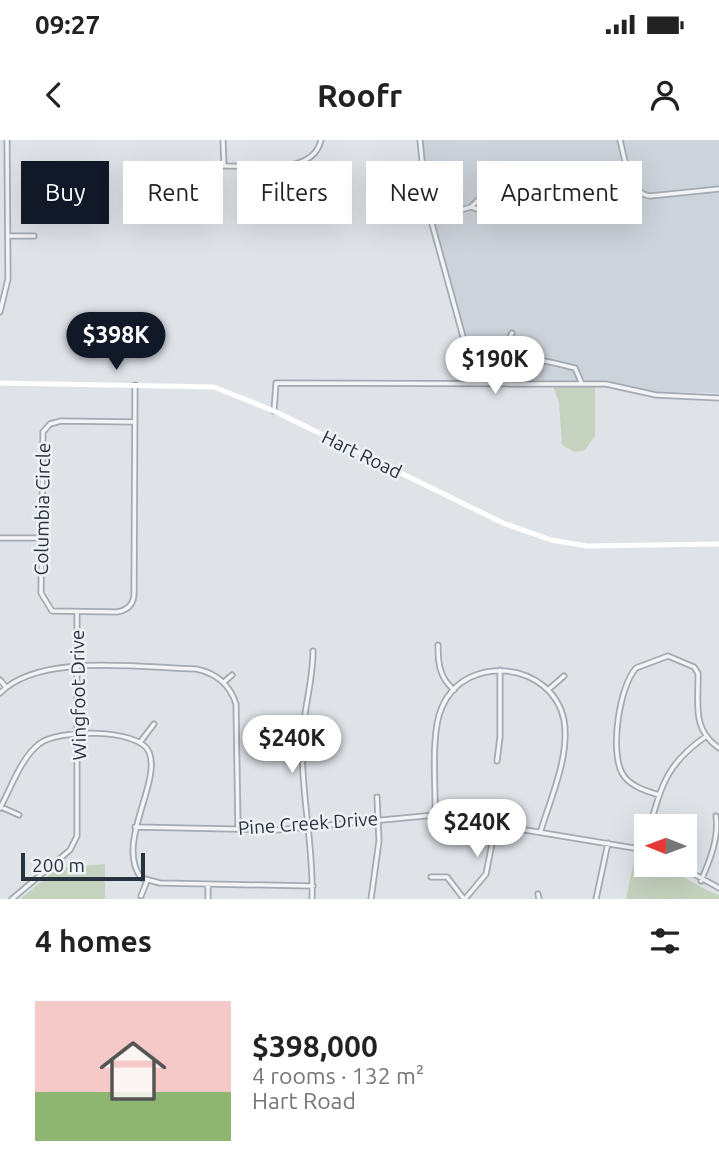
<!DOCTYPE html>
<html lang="en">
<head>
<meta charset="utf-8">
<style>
  body { margin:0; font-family:Ubuntu,sans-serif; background:#f6f6f6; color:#222; height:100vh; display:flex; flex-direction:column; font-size:26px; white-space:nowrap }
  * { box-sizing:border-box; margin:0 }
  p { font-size:23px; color:#767676 }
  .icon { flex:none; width:38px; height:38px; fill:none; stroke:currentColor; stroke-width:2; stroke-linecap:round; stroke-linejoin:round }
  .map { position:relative; height:759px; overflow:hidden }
  .panel { display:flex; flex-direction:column; background:#fff; flex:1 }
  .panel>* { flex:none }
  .hud { position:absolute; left:21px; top:21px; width:677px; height:63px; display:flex; gap:14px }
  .needle { width:46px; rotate:271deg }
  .controls { position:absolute; left:634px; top:674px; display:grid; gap:14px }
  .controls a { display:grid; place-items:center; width:63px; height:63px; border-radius:0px; background:#fff; box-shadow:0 7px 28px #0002; font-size:35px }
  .scale { position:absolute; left:21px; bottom:18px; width:124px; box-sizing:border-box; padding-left:7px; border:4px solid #28323f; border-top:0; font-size:19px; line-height:24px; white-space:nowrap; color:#28323f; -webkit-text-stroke:5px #eef2f6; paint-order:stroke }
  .price { position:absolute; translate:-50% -60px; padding:0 16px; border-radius:24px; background:#fff; color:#222; font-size:23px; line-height:46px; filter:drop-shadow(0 2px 4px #0008) }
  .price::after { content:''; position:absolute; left:50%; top:42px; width:21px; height:16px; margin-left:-10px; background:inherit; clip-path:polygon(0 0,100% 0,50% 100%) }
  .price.active { background:#111827; color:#fff }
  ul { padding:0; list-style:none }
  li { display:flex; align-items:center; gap:21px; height:175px; padding:0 35px }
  li span { display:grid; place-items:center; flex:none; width:196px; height:140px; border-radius:0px; color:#555 }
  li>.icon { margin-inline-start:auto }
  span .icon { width:84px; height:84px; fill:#fffc; stroke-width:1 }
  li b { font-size:30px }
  h2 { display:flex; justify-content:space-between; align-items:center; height:84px; padding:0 35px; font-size:30px }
  .tag { padding:0 24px; border-radius:0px; background:#fff; box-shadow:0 7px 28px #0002; font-size:24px; line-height:63px }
  .tag.active { background:#111827; color:#fff }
  .status { display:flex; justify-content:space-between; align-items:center; height:49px; padding:0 35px; background:#fff; direction:ltr }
  .status svg { height:19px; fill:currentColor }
  header { display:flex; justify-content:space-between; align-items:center; height:91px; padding:0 35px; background:#fff; font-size:32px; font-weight:700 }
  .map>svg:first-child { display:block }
  .built { fill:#cdd3da }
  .green { fill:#c6d2c0 }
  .water { fill:#9ab4c8 }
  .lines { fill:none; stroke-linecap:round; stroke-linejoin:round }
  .street-casing { stroke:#a4aab2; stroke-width:7 }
  .street { stroke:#f2f4f6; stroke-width:3.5 }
  .secondary { stroke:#fff; stroke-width:5 }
  .labels { text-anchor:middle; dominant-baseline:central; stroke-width:5; stroke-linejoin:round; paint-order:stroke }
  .street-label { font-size:19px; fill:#28323f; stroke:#eef2f6 }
</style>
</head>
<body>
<div class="status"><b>09:27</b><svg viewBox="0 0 49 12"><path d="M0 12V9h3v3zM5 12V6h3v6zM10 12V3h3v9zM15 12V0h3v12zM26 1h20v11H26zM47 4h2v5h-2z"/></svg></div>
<header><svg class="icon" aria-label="back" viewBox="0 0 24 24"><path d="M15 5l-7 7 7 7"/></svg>Roofr<svg class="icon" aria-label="person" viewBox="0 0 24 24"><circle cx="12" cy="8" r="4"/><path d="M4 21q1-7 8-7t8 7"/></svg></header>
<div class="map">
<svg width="719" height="759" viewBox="0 0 719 759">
  <rect width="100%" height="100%" fill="#dfe3e8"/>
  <path class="built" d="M 418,0 L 719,0 L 719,253 L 656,252 L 588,243 L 505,242 L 495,228 L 463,205 L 421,50 Z"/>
  <path class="green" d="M 553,246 L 595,246 L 595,296 L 585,310 L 574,312 L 562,305 L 559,263 Z
    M 635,715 L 646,718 L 646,724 C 673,724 693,747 719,755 L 719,759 L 626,759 Z
    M 105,724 L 105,759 L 20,759 L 58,728 Z"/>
  <path class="water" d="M 252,36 L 287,38 L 291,44 L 289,48 L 242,51 L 245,37 Z"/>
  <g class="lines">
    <g class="street-casing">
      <path id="street" d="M 223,0 L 224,26 C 252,25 313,37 321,0
        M 420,0 L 426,62 L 465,204 L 496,226 L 509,244
        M 620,0 C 625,18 628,54 650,56 L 719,49
        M 586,63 L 630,57 L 635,48
        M 430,79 L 471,67 L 486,72 L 499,70 L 503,66 L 501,52 L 490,48 L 471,67
        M 8,96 L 34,96
        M 0,172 L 8,139 L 7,0
        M 496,226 L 512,193
        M 503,233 C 528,211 547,222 575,228 L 582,244
        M 274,271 L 276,243 L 606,244 L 656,255 L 719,258
        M 135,282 L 61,281 L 50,284 L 43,292 L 41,453 L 52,471 L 117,472 C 128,470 134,464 134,453 L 135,245
        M 0,398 L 40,398
        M 438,505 C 438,523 439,537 454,550
        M 0,540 L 6,547
        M 224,542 L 232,535
        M 549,549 L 564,536
        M 0,553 C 40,512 142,528 196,529 C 216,533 230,545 236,564 L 238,689
        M 141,601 L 154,584
        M 497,621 L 500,597 L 500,530
        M 659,655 C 646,651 629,646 622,633 C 610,611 619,547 636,528 L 668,516 L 694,527 L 698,533 C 699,563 691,589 719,608
        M 1,667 L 19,675
        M 0,668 C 11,648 21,618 39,604 C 57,589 139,588 149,612 C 162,642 115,703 141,738 L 160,743 L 313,746
        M 435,675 C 436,645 430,594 442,567 C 466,512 552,522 564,580 C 570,616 551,657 541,690
        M 650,686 C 662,643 668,623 705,597
        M 135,687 L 277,690 L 435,675 L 646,710
        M 676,724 L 719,748
        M 431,737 L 447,737 L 464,759
        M 701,741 C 710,720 719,698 716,676
        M 538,754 L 539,759
        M 141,756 L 147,741
        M 12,759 L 70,710 L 77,696 L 77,472
        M 208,759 L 208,744
        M 312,759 C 314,706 301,655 302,602 C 303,572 313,542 313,511
        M 371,759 L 379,701 L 377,657
        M 465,759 L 486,734 L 496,683
        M 596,759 L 608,703"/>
    </g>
    <use href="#street" class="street"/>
    <path class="secondary" d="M 0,243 L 214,247 L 274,271 L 503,383 L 551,400 L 587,406 L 719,404"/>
  </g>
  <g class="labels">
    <g class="street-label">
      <text transform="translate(362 314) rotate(26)">Hart Road</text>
      <text transform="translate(42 369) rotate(-89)">Columbia Circle</text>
      <text transform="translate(78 555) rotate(-91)">Wingfoot Drive</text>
      <text transform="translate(308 683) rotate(-4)">Pine Creek Drive</text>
    </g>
  </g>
</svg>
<div class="controls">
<a><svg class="needle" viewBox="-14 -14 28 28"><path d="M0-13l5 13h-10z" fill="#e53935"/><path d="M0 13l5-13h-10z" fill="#767676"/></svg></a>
</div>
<div class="scale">200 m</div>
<b class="price active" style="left:116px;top:232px">$398K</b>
<b class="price" style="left:495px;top:256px">$190K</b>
<b class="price" style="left:292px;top:635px">$240K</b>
<b class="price" style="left:477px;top:719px">$240K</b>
<div class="hud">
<a class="tag active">Buy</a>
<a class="tag">Rent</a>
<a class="tag">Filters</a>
<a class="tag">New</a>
<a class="tag">Apartment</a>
</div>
</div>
<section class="panel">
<h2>4 homes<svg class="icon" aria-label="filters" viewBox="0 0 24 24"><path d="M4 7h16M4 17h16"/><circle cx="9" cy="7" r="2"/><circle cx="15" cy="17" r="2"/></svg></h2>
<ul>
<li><span style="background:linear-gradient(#f6c9c9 65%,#8fb573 0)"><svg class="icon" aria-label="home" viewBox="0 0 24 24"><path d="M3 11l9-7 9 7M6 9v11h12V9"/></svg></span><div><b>$398,000</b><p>4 rooms · 132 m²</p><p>Hart Road</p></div></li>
</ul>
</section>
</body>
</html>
